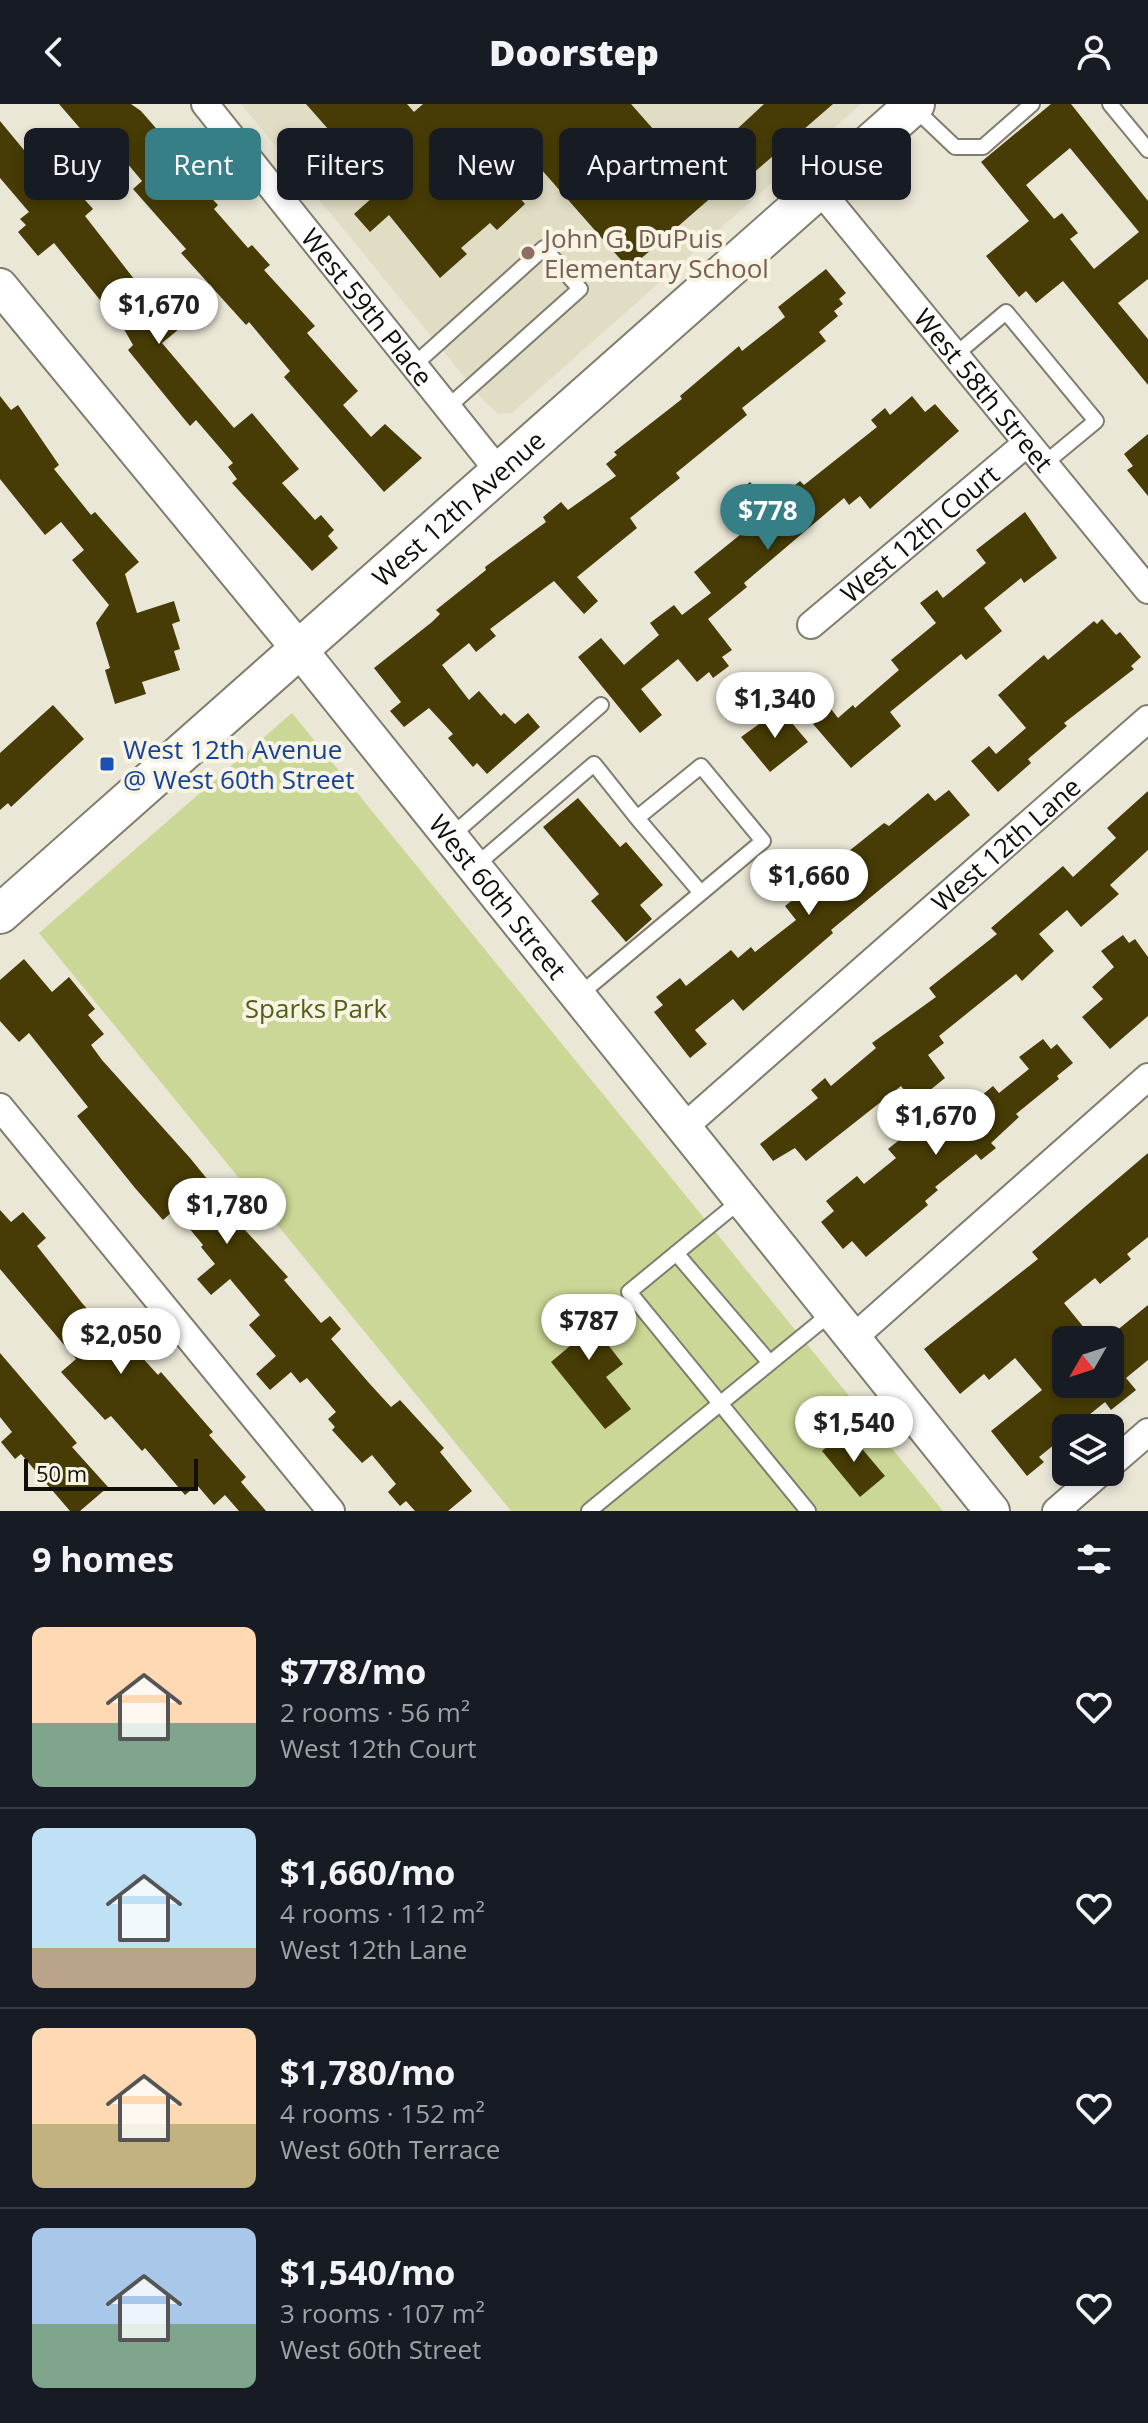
<!DOCTYPE html>
<html lang="en">
<head>
<meta charset="utf-8">
<style>
  body { margin:0; font-family:"Open Sans",sans-serif; background:#242831; color:#f1f3f6; height:100vh; display:flex; flex-direction:column; font-size:30px; white-space:nowrap }
  * { box-sizing:border-box; margin:0 }
  p { font-size:26px; color:#9ea1a6 }
  .icon { flex:none; width:44px; height:44px; fill:none; stroke:currentColor; stroke-width:2; stroke-linecap:round; stroke-linejoin:round }
  .map { position:relative; height:1407px; overflow:hidden }
  .panel { display:flex; flex-direction:column; background:#171b24; flex:1 }
  .panel>* { flex:none }
  .top-card { position:absolute; left:24px; top:24px; width:1100px; height:72px; display:flex; gap:16px }
  .needle { width:52px; rotate:231deg }
  .fabs { position:absolute; left:1052px; top:1222px; display:grid; gap:16px }
  .fabs a { display:grid; place-items:center; width:72px; height:72px; border-radius:12px; background:#171b24; box-shadow:0 4px 12px #0003; font-size:40px }
  .scale { position:absolute; left:24px; bottom:20px; width:174px; box-sizing:border-box; padding-left:8px; border:4px solid #100f09; border-top:0; font-size:22px; line-height:28px; white-space:nowrap; color:#100f09; -webkit-text-stroke:6px #f8f4e4; paint-order:stroke }
  .price { position:absolute; translate:-50% -68px; padding:0 18px; border-radius:28px; background:#fff; color:#222; font-size:26px; line-height:52px; filter:drop-shadow(0 2px 4px #0008) }
  .price::after { content:''; position:absolute; left:50%; top:48px; width:24px; height:18px; margin-left:-12px; background:inherit; clip-path:polygon(0 0,100% 0,50% 100%) }
  .price.active { background:#377f87; color:#fff }
  ul { padding:0; list-style:none }
  li { display:flex; align-items:center; gap:24px; height:200px; padding:0 32px }
  li+li { border-top:2px solid #363941 }
  li span { display:grid; place-items:center; flex:none; width:224px; height:160px; border-radius:12px; color:#555 }
  li>.icon { margin-inline-start:auto }
  span .icon { width:96px; height:96px; fill:#fffc; stroke-width:1 }
  li b { font-size:34px }
  h2 { display:flex; justify-content:space-between; align-items:center; height:96px; padding:0 32px; font-size:34px }
  .chip { padding:0 28px; border-radius:12px; background:#171b24; box-shadow:0 4px 12px #0003; font-size:28px; line-height:72px }
  .chip.active { background:#377f87; color:#fff }
  header { display:flex; justify-content:space-between; align-items:center; height:104px; padding:0 32px; background:#171b24; font-size:36px; font-weight:800 }
  .map>svg:first-child { display:block }
  .built { fill:#e1dcc4 }
  .green { fill:#cad796 }
  .building { fill:#473c05; fill-rule:evenodd }
  .lines { fill:none; stroke-linecap:round; stroke-linejoin:round }
  .service-casing { stroke:#807d6e; stroke-width:18 }
  .minor-casing { stroke:#807d6e; stroke-width:30 }
  .tertiary-casing { stroke:#807d6e; stroke-width:38 }
  .secondary-casing { stroke:#807d6e; stroke-width:42 }
  .service { stroke:#fff; stroke-width:14 }
  .minor { stroke:#fff; stroke-width:26 }
  .tertiary { stroke:#fff; stroke-width:34 }
  .secondary { stroke:#fff; stroke-width:38 }
  .education-dot { fill:#8d6e63; stroke:#f8f4e4; stroke-width:3 }
  .transit-dot { fill:#1a4fb4; stroke:#f8f4e4; stroke-width:3 }
  .labels { text-anchor:middle; dominant-baseline:central; stroke-width:8; stroke-linejoin:round; paint-order:stroke }
  .education-label { font-size:26px; fill:#785e54; stroke:#f8f4e4; text-anchor:start }
  .street-label { font-size:26px; fill:#100f09; stroke:#f8f4e4 }
  .transit-label { font-size:26px; fill:#164399; stroke:#f8f4e4; text-anchor:start }
  .park-label { font-size:26px; fill:#545e16; stroke:#f8f4e4 }
</style>
</head>
<body>
<header><svg class="icon" aria-label="back" viewBox="0 0 24 24"><path d="M15 5l-7 7 7 7"/></svg>Doorstep<svg class="icon" aria-label="person" viewBox="0 0 24 24"><circle cx="12" cy="8" r="4"/><path d="M4 21q1-7 8-7t8 7"/></svg></header>
<div class="map">
<svg width="1148" height="1407" viewBox="0 0 1148 1407">
  <rect width="100%" height="100%" fill="#ebe7d7"/>
  <path class="built" d="M 241,0 L 861,0 L 512,309 L 498,310 L 485,298 Z"/>
  <path class="green" d="M 292,609 L 943,1407 L 511,1407 L 39,829 Z"/>
  <path class="building" d="M 59,0 L 131,0 L 141,7 L 168,38 L 163,43 L 218,101 L 214,105 L 248,144 L 252,141 L 270,161 L 264,166 L 315,222 L 307,229 L 358,287 L 343,301 L 371,333 L 385,320 L 422,354 L 384,388 L 284,273 L 290,267 L 249,218 L 246,221 L 181,149 L 186,145 L 133,85 L 142,77 L 106,34 L 101,38 L 96,33 L 91,37 Z
    M 306,0 L 407,0 L 414,8 L 423,0 L 631,0 L 691,68 L 764,0 L 833,0 L 735,85 L 729,78 L 629,165 L 533,56 L 507,79 L 525,100 L 497,126 L 490,119 L 461,144 L 467,150 L 440,174 L 389,111 L 370,128 L 354,110 L 373,93 L 366,86 L 379,74 L 355,47 L 351,51 Z
    M 1051,0 L 1071,0 L 1148,97 L 1148,175 L 1118,199 L 1148,235 L 1148,281 L 1063,177 L 1036,199 L 1026,187 L 1019,193 L 986,152 L 1029,117 L 981,58 ZM 1070,44 L 1139,128 L 1094,165 L 1070,135 L 1078,129 L 1062,109 L 1054,115 L 1026,81 Z
    M 0,17 L 38,63 L 48,54 L 93,105 L 85,112 L 159,207 L 174,196 L 186,212 L 175,220 L 179,225 L 162,239 L 234,324 L 252,309 L 299,365 L 282,379 L 315,416 L 321,411 L 334,426 L 328,432 L 338,444 L 312,467 L 232,379 L 237,375 L 228,363 L 233,359 L 196,316 L 190,322 L 171,299 L 128,246 L 133,241 L 125,227 L 54,139 L 38,152 L 18,128 L 26,121 L 20,115 L 29,108 L 0,74 Z
    M 826,165 L 846,189 L 839,195 L 843,200 L 834,207 L 838,212 L 819,228 L 826,237 L 742,304 L 747,311 L 676,369 L 680,374 L 630,414 L 637,424 L 577,473 L 598,497 L 584,510 L 554,477 L 490,525 L 496,532 L 476,548 L 469,539 L 442,561 L 469,596 L 479,587 L 501,612 L 504,609 L 515,620 L 528,609 L 540,623 L 487,670 L 477,659 L 473,663 L 448,634 L 453,630 L 429,604 L 404,623 L 390,607 L 401,598 L 374,564 L 432,518 L 440,510 L 436,506 L 486,466 L 485,463 L 546,418 L 543,413 L 561,398 L 568,406 L 616,372 L 606,360 L 617,351 L 614,348 L 682,295 L 680,292 L 739,242 L 742,247 L 785,213 L 778,203 Z
    M 0,292 L 11,306 L 18,301 L 59,361 L 54,365 L 91,411 L 95,408 L 139,458 L 125,470 L 137,509 L 174,497 L 180,517 L 172,520 L 180,545 L 174,547 L 180,566 L 142,578 L 146,590 L 115,600 L 105,566 L 110,564 L 96,519 L 109,501 L 72,456 L 84,446 L 61,418 L 45,431 L 0,375 Z
    M 912,292 L 925,308 L 935,300 L 959,327 L 870,405 L 860,392 L 849,401 L 844,394 L 744,479 L 747,483 L 708,515 L 732,546 L 722,553 L 729,562 L 713,574 L 709,568 L 697,578 L 678,555 L 641,585 L 662,611 L 640,629 L 578,553 L 601,534 L 624,561 L 659,531 L 650,519 L 674,501 L 682,511 L 711,489 L 694,468 L 751,422 L 729,395 L 750,378 L 770,401 L 800,377 L 804,381 L 877,323 L 871,316 L 885,304 L 890,311 Z
    M 1148,330 L 1148,392 L 1127,366 L 1133,362 L 1124,350 Z
    M 1025,408 L 1057,454 L 1024,479 L 1021,474 L 984,504 L 1002,527 L 966,556 L 961,550 L 890,608 L 901,622 L 851,664 L 813,620 L 831,605 L 838,614 L 853,601 L 855,604 L 899,566 L 891,556 L 936,519 L 920,499 L 937,486 L 943,494 L 986,459 L 976,446 Z
    M 1102,515 L 1116,531 L 1120,528 L 1141,553 L 1131,562 L 1134,565 L 1064,619 L 1067,622 L 1028,655 L 1031,659 L 998,688 L 971,657 L 989,642 L 996,650 L 1026,624 L 998,591 L 1044,551 L 1048,556 L 1094,517 L 1097,520 Z
    M 53,601 L 84,635 L 11,703 L 8,699 L 0,706 L 0,649 Z
    M 780,605 L 808,638 L 770,668 L 741,633 Z
    M 949,686 L 970,711 L 831,826 L 833,829 L 743,907 L 733,895 L 695,926 L 707,940 L 690,954 L 654,908 L 663,901 L 656,893 L 680,874 L 686,882 L 731,846 L 738,854 L 751,843 L 755,848 L 796,816 L 785,802 L 804,787 L 784,764 L 801,749 L 819,771 L 884,719 L 889,722 L 928,689 L 935,697 Z
    M 1148,687 L 1148,746 L 1110,781 L 1119,790 L 1081,823 L 1067,806 L 1039,830 L 1054,847 L 1042,858 L 1022,877 L 1016,870 L 939,932 L 944,939 L 928,951 L 945,974 L 914,999 L 901,982 L 806,1057 L 795,1044 L 773,1057 L 760,1040 L 818,994 L 811,986 L 825,974 L 831,982 L 876,944 L 872,939 L 936,893 L 929,884 L 997,830 L 991,824 L 1063,762 L 1073,773 L 1116,734 L 1107,724 Z
    M 578,694 L 620,743 L 626,738 L 663,781 L 640,801 L 652,815 L 626,838 L 591,797 L 599,790 L 543,723 Z
    M 1123,831 L 1129,839 L 1135,835 L 1148,853 L 1148,912 L 1110,945 L 1082,913 L 1103,895 L 1092,883 L 1114,863 L 1101,847 Z
    M 24,855 L 52,888 L 69,873 L 95,905 L 88,911 L 104,930 L 91,941 L 102,956 L 190,1054 L 217,1087 L 213,1091 L 288,1173 L 284,1176 L 321,1219 L 330,1212 L 341,1225 L 331,1235 L 369,1279 L 391,1303 L 400,1296 L 444,1344 L 440,1348 L 472,1387 L 448,1407 L 415,1407 L 406,1397 L 400,1402 L 388,1388 L 396,1380 L 372,1351 L 362,1359 L 332,1326 L 335,1323 L 328,1315 L 336,1308 L 307,1274 L 300,1279 L 291,1268 L 270,1286 L 256,1270 L 276,1252 L 249,1221 L 260,1211 L 230,1175 L 211,1191 L 197,1175 L 215,1160 L 201,1143 L 203,1141 L 174,1106 L 163,1116 L 135,1084 L 77,1012 L 88,1003 L 29,929 L 19,938 L 0,917 L 0,876 Z
    M 1043,935 L 1051,945 L 1057,940 L 1073,959 L 1057,972 L 1059,975 L 1016,1010 L 1019,1013 L 991,1039 L 996,1044 L 981,1056 L 976,1050 L 935,1083 L 938,1086 L 925,1097 L 928,1101 L 866,1153 L 852,1137 L 843,1145 L 821,1118 L 834,1107 L 826,1097 L 857,1072 L 864,1080 L 896,1054 L 888,1045 L 919,1020 L 930,1034 L 993,982 L 999,989 L 1029,965 L 1019,953 Z
    M 1148,1049 L 1148,1133 L 1127,1150 L 1131,1155 L 1100,1180 L 1095,1174 L 1064,1199 L 1094,1236 L 1066,1236 L 1066,1280 L 1110,1280 L 1110,1232 L 1148,1201 L 1148,1256 L 1126,1274 L 1136,1286 L 1111,1306 L 1105,1298 L 1073,1324 L 1066,1324 L 1066,1331 L 1039,1353 L 1044,1358 L 1027,1372 L 991,1327 L 1042,1286 L 1015,1254 L 989,1276 L 984,1270 L 960,1290 L 924,1245 L 1038,1155 L 1032,1148 Z
    M 0,1106 L 11,1118 L 23,1108 L 46,1134 L 37,1142 L 82,1199 L 121,1243 L 128,1238 L 158,1271 L 161,1268 L 213,1328 L 209,1331 L 246,1373 L 241,1378 L 266,1407 L 239,1407 L 225,1391 L 214,1401 L 197,1381 L 185,1391 L 145,1344 L 142,1347 L 111,1312 L 105,1316 L 61,1268 L 76,1255 L 0,1165 Z
    M 578,1191 L 610,1232 L 605,1237 L 623,1260 L 606,1273 L 631,1305 L 605,1325 L 551,1258 L 570,1242 L 548,1215 Z
    M 0,1249 L 77,1339 L 72,1343 L 108,1383 L 80,1407 L 70,1407 L 21,1350 L 15,1355 L 1,1338 L 12,1328 L 0,1313 Z
    M 847,1327 L 885,1372 L 860,1393 L 822,1347 Z"/>
  <g class="lines">
    <g class="service-casing">
      <path id="service" d="M 1110,0 L 1148,46
        M 913,3 L 955,43 L 983,43 L 1032,0
        M 955,251 L 1006,208 L 1096,317 L 1044,360
        M 414,261 L 544,144 L 580,185 L 448,303
        M 637,714 L 701,789
        M 450,733 L 601,601
        M 474,763 L 594,660 L 637,714 L 701,662 L 763,737 L 578,892
        M 741,1096 L 629,1188 L 808,1407
        M 676,1149 L 770,1259
        M 589,1407 L 831,1209"/>
    </g>
    <g class="minor-casing">
      <g id="minor">
        <path id="s1" d="M 205,0 L 500,369"/>
        <path id="s2" d="M 819,85 L 1148,486"/>
        <path id="s3" d="M 811,521 L 1027,339"/>
        <path d="M 0,1003 L 331,1407"/>
        <path id="s4" d="M 683,1024 L 1148,615"/>
        <path d="M 852,1235 L 1148,973"/>
        <path d="M 1110,1361 L 1148,1328"/>
        <path d="M 1056,1407 L 1101,1368"/>
      </g>
    </g>
    <g class="tertiary-casing">
      <g id="tertiary">
        <path id="s5" d="M 0,182 L 299,545 L 992,1407"/>
      </g>
    </g>
    <g class="secondary-casing">
      <g id="secondary">
        <path id="s6" d="M 0,810 L 915,0"/>
      </g>
    </g>
    <use href="#service" class="service"/>
    <use href="#minor" class="minor"/>
    <use href="#tertiary" class="tertiary"/>
    <use href="#secondary" class="secondary"/>
  </g>
  <circle class="education-dot" cx="528" cy="149" r="8"/>
  <rect class="transit-dot" x="99" y="652" width="16" height="16" rx="4"/>
  <g class="labels">
    <g class="education-label">
      <text x="544" y="134">John G. DuPuis<tspan x="544" dy="30">Elementary School</tspan></text>
    </g>
    <g class="street-label">
      <text stroke="none"><textPath href="#s1" startOffset="260">West 59th Place</textPath></text>
      <text stroke="none"><textPath href="#s2" startOffset="260">West 58th Street</textPath></text>
      <text stroke="none"><textPath href="#s6" startOffset="612">West 12th Avenue</textPath></text>
      <text stroke="none"><textPath href="#s3" startOffset="142">West 12th Court</textPath></text>
      <text stroke="none"><textPath href="#s4" startOffset="430">West 12th Lane</textPath></text>
      <text stroke="none"><textPath href="#s5" startOffset="788">West 60th Street</textPath></text>
    </g>
    <g class="transit-label">
      <text x="123" y="645">West 12th Avenue<tspan x="123" dy="30">@ West 60th Street</tspan></text>
    </g>
    <g class="park-label">
      <text x="316" y="904">Sparks Park</text>
    </g>
  </g>
</svg>
<div class="fabs">
<a><svg class="needle" viewBox="-14 -14 28 28"><path d="M0-13l5 13h-10z" fill="#e53935"/><path d="M0 13l5-13h-10z" fill="#9ea1a6"/></svg></a>
<a><svg class="icon" aria-label="layers" viewBox="0 0 24 24"><path d="M12 4l9 5-9 5-9-5zM3 14l9 5 9-5"/></svg></a>
</div>
<div class="scale">50 m</div>
<b class="price" style="left:159px;top:242px">$1,670</b>
<b class="price active" style="left:768px;top:448px">$778</b>
<b class="price" style="left:775px;top:636px">$1,340</b>
<b class="price" style="left:809px;top:813px">$1,660</b>
<b class="price" style="left:936px;top:1053px">$1,670</b>
<b class="price" style="left:227px;top:1142px">$1,780</b>
<b class="price" style="left:589px;top:1258px">$787</b>
<b class="price" style="left:121px;top:1272px">$2,050</b>
<b class="price" style="left:854px;top:1360px">$1,540</b>
<div class="top-card">
<a class="chip">Buy</a>
<a class="chip active">Rent</a>
<a class="chip">Filters</a>
<a class="chip">New</a>
<a class="chip">Apartment</a>
<a class="chip">House</a>
</div>
</div>
<section class="panel">
<h2>9 homes<svg class="icon" aria-label="filters" viewBox="0 0 24 24"><path d="M4 7h16M4 17h16"/><circle cx="9" cy="7" r="2"/><circle cx="15" cy="17" r="2"/></svg></h2>
<ul>
<li><span style="background:linear-gradient(#ffd9b3 60%,#7fa58c 0)"><svg class="icon" aria-label="home" viewBox="0 0 24 24"><path d="M3 11l9-7 9 7M6 9v11h12V9"/></svg></span><div><b>$778/mo</b><p>2 rooms · 56 m²</p><p>West 12th Court</p></div><svg class="icon" aria-label="heart" viewBox="0 0 24 24"><path d="M12 20l-8-8c-3-5 5-10 8-4 3-6 11-1 8 4z"/></svg></li>
<li><span style="background:linear-gradient(#bfe0f5 75%,#b9a48a 0)"><svg class="icon" aria-label="home" viewBox="0 0 24 24"><path d="M3 11l9-7 9 7M6 9v11h12V9"/></svg></span><div><b>$1,660/mo</b><p>4 rooms · 112 m²</p><p>West 12th Lane</p></div><svg class="icon" aria-label="heart" viewBox="0 0 24 24"><path d="M12 20l-8-8c-3-5 5-10 8-4 3-6 11-1 8 4z"/></svg></li>
<li><span style="background:linear-gradient(#ffd9b3 60%,#c2b280 0)"><svg class="icon" aria-label="home" viewBox="0 0 24 24"><path d="M3 11l9-7 9 7M6 9v11h12V9"/></svg></span><div><b>$1,780/mo</b><p>4 rooms · 152 m²</p><p>West 60th Terrace</p></div><svg class="icon" aria-label="heart" viewBox="0 0 24 24"><path d="M12 20l-8-8c-3-5 5-10 8-4 3-6 11-1 8 4z"/></svg></li>
<li><span style="background:linear-gradient(#a9c7e8 60%,#7fa58c 0)"><svg class="icon" aria-label="home" viewBox="0 0 24 24"><path d="M3 11l9-7 9 7M6 9v11h12V9"/></svg></span><div><b>$1,540/mo</b><p>3 rooms · 107 m²</p><p>West 60th Street</p></div><svg class="icon" aria-label="heart" viewBox="0 0 24 24"><path d="M12 20l-8-8c-3-5 5-10 8-4 3-6 11-1 8 4z"/></svg></li>
</ul>
</section>
</body>
</html>
